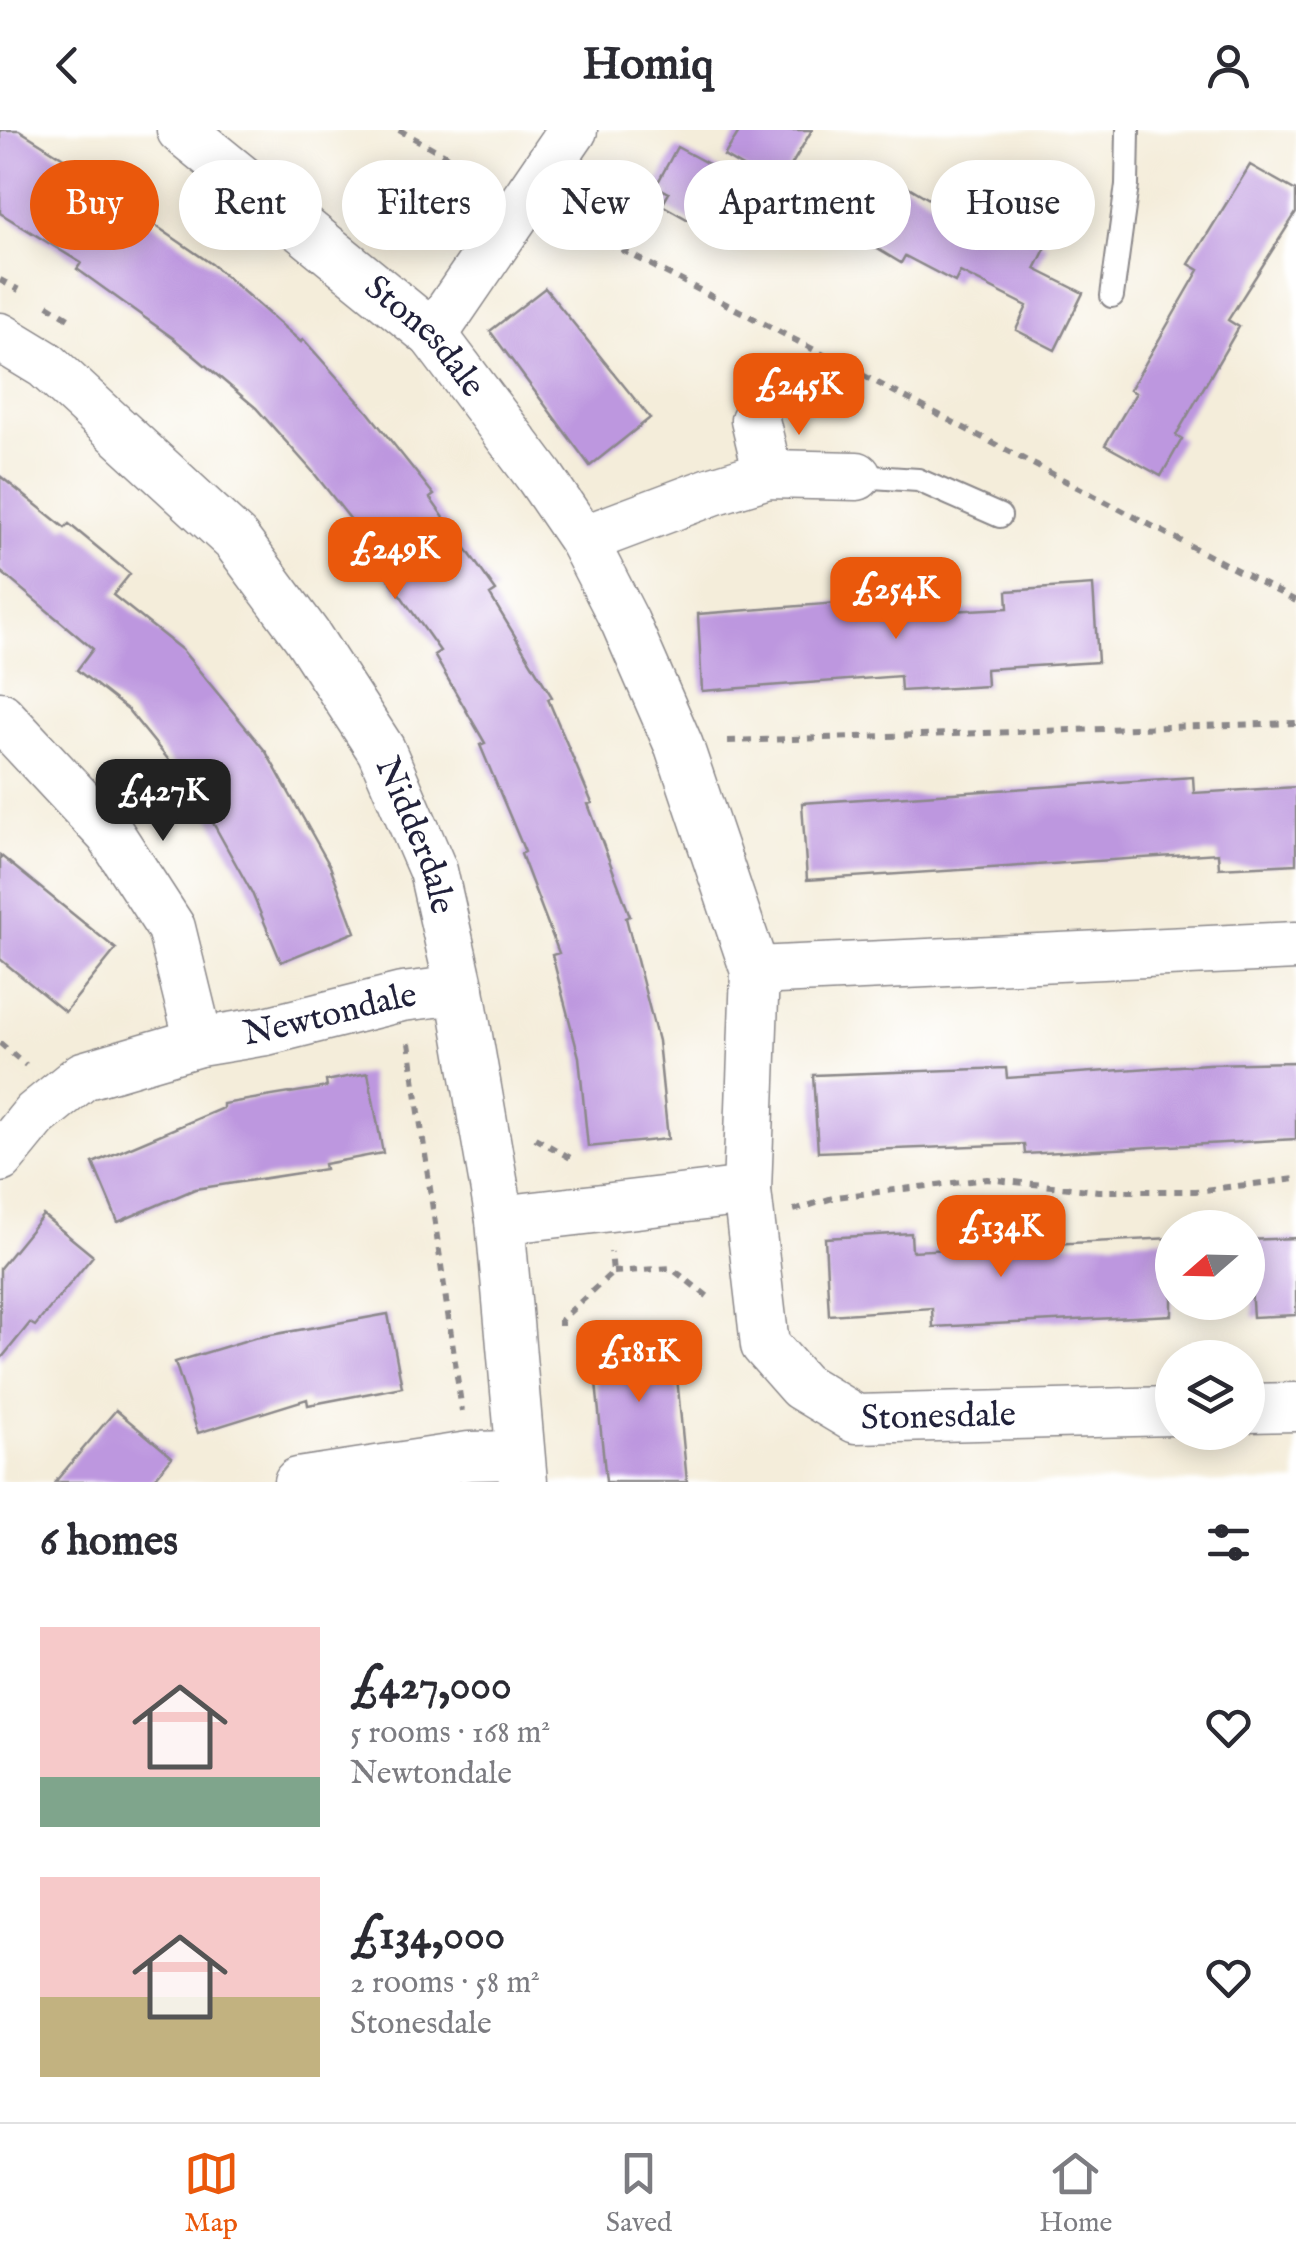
<!DOCTYPE html>
<html lang="en">
<head>
<meta charset="utf-8">
<style>
  body { margin:0; font-family:"IM FELL English",serif; background:#f2f2f3; color:#2b2b33; height:100vh; display:flex; flex-direction:column; font-size:38px; white-space:nowrap }
  * { box-sizing:border-box; margin:0 }
  p { font-size:32px; color:#7c7c81 }
  .icon { flex:none; width:55px; height:55px; fill:none; stroke:currentColor; stroke-width:2; stroke-linecap:round; stroke-linejoin:round }
  .map { position:relative; height:1352px; overflow:hidden }
  .details { display:flex; flex-direction:column; background:#fff; flex:1 }
  .details>* { flex:none }
  .top-card { position:absolute; left:30px; top:30px; width:1238px; height:90px; display:flex; gap:20px }
  .needle { width:65px; rotate:250deg }
  .fabs { position:absolute; left:1155px; top:1080px; display:grid; gap:20px }
  .fabs a { display:grid; place-items:center; width:110px; height:110px; border-radius:50%; background:#fff; box-shadow:0 5px 25px #0003; font-size:50px }
  .price { position:absolute; translate:-50% -85px; padding:0 22px; border-radius:20px; background:#ea580c; color:#fff; font-size:32px; line-height:65px; filter:drop-shadow(0 2px 5px #0008) }
  .price::after { content:''; position:absolute; left:50%; top:60px; width:30px; height:22px; margin-left:-15px; background:inherit; clip-path:polygon(0 0,100% 0,50% 100%) }
  .price.selected { background:#222; color:#fff }
  ul { padding:0; list-style:none }
  li { display:flex; align-items:center; gap:30px; height:250px; padding:0 40px }
  li span { display:grid; place-items:center; flex:none; width:280px; height:200px; border-radius:0px; color:#555 }
  li>.icon { margin-inline-start:auto }
  span .icon { width:120px; height:120px; fill:#fffc; stroke-width:1 }
  li b { font-size:42px }
  h2 { display:flex; justify-content:space-between; align-items:center; height:120px; padding:0 40px; font-size:42px }
  .pill { padding:0 35px; border-radius:45px; background:#fff; box-shadow:0 5px 25px #0003; font-size:35px; line-height:90px }
  .pill.selected { background:#ea580c; color:#fff }
  header { display:flex; justify-content:space-between; align-items:center; height:130px; padding:0 40px; background:#fff; font-size:45px; font-weight:700 }
  .tabs { display:flex; justify-content:space-around; align-items:center; height:140px; border-top:2px solid #e1e1e2; background:#fff; font-size:28px; color:#7c7c81 }
  .tabs a { display:grid; justify-items:center; gap:5px }
  .tabs .selected { color:#ea580c }
  .map>svg:first-child { display:block }
  .building { fill:#bd97df }
  .lines { fill:none; stroke-linecap:round; stroke-linejoin:round }
  .lane-casing { stroke:#8b888a; stroke-width:26 }
  .street-casing { stroke:#8b888a; stroke-width:51 }
  .path { stroke:#8b888a; stroke-width:6; stroke-dasharray:8 8; stroke-linecap:butt }
  .lane { stroke:#fff; stroke-width:22 }
  .street { stroke:#fff; stroke-width:48 }
  .labels { text-anchor:middle; dominant-baseline:central; stroke-width:9; stroke-linejoin:round; paint-order:stroke }
  .street-label { font-size:35px; fill:#22223b; stroke:#fff }
</style>
</head>
<body>
<header><svg class="icon" aria-label="back" viewBox="0 0 24 24"><path d="M15 5l-7 7 7 7"/></svg>Homiq<svg class="icon" aria-label="person" viewBox="0 0 24 24"><circle cx="12" cy="8" r="4"/><path d="M4 21q1-7 8-7t8 7"/></svg></header>
<div class="map">
<svg width="1296" height="1352" viewBox="0 0 1296 1352">
  <rect width="100%" height="100%" fill="#fff"/>
  <filter id="ink" filterUnits="userSpaceOnUse"><feTurbulence type="fractalNoise" baseFrequency=".01" numOctaves="2"/><feDisplacementMap in="SourceGraphic" scale="20" xChannelSelector="R" yChannelSelector="G"/><feConvolveMatrix kernelMatrix="1 2 1 2 8 2 1 2 1" color-interpolation-filters="sRGB"/></filter>
  <filter id="wash" filterUnits="userSpaceOnUse"><feTurbulence type="fractalNoise" baseFrequency=".0048" numOctaves="4" result="noise"/><feDisplacementMap in="SourceGraphic" scale="40" xChannelSelector="R" yChannelSelector="G"/><feGaussianBlur stdDeviation="2.25" result="paint"/><feColorMatrix in="noise" values="0 0 0 0 0 0 0 0 0 0 0 0 0 0 0 0 0 1.4 0 .05"/><feComposite in="paint" operator="in"/></filter>
  <g filter="url(#wash)">
    <rect width="100%" height="100%" fill="#f4edda"/>
    <g id="blocks">
      <path class="building" d="M 0,0 L 19,0 L 111,58 L 108,63 L 213,135 L 301,212 L 303,209 L 368,282 L 434,365 L 430,368 L 496,461 L 490,465 L 552,567 L 548,569 L 592,673 L 588,674 L 630,786 L 626,788 L 658,911 L 668,1009 L 588,1017 L 579,927 L 552,825 L 559,823 L 521,724 L 525,722 L 480,615 L 485,613 L 434,525 L 440,521 L 374,428 L 379,425 L 313,342 L 256,278 L 173,208 L 77,139 L 81,133 L 0,83 Z
        M 740,0 L 812,0 L 778,58 L 724,26 Z
        M 677,17 L 731,46 L 703,98 L 662,75 L 669,63 L 656,56 Z
        M 1250,35 L 1296,61 L 1296,83 L 1228,190 L 1239,197 L 1176,305 L 1182,309 L 1161,346 L 1105,315 L 1136,263 L 1130,260 L 1199,140 L 1189,134 Z
        M 882,41 L 944,78 L 945,75 L 1003,105 L 1008,95 L 1047,115 L 1035,139 L 1083,163 L 1055,220 L 1016,200 L 1027,176 L 960,142 L 955,152 L 905,126 L 901,133 L 866,112 L 876,96 L 856,83 Z
        M 545,158 L 650,288 L 590,336 L 490,201 Z
        M 0,346 L 65,398 L 69,394 L 130,444 L 113,465 L 182,520 L 266,622 L 330,736 L 355,802 L 281,832 L 252,763 L 198,666 L 128,580 L 77,540 L 93,519 L 0,441 Z
        M 1093,455 L 1098,532 L 986,539 L 987,556 L 901,561 L 900,546 L 702,561 L 698,484 L 889,469 L 890,484 L 1008,478 L 1007,461 Z
        M 1193,647 L 1194,663 L 1296,657 L 1296,734 L 1219,738 L 1218,723 L 807,750 L 802,673 Z
        M 0,725 L 116,819 L 65,882 L 0,829 Z
        M 1296,932 L 1296,1009 L 1025,1024 L 1024,1014 L 818,1022 L 813,945 L 1006,938 L 1007,948 L 1208,934 Z
        M 368,943 L 383,1023 L 324,1034 L 325,1039 L 195,1059 L 118,1092 L 93,1033 L 223,978 L 223,974 L 327,957 L 326,951 Z
        M 43,1085 L 93,1126 L 35,1196 L 30,1193 L 0,1230 L 0,1138 Z
        M 911,1103 L 912,1121 L 1172,1108 L 1172,1185 L 933,1197 L 932,1178 L 829,1185 L 825,1108 Z
        M 1296,1108 L 1296,1185 L 1253,1187 L 1248,1110 Z
        M 388,1184 L 402,1257 L 308,1275 L 307,1269 L 198,1303 L 175,1232 L 254,1208 Z
        M 672,1195 L 687,1352 L 606,1352 L 591,1203 Z
        M 116,1280 L 172,1327 L 152,1352 L 55,1352 Z"/>
    </g>
  </g>
  <g filter="url(#ink)">
    <use href="#blocks" fill-opacity="0" stroke="#8b888a" stroke-width="2.5"/>
    <g class="lines">
      <g class="lane-casing">
        <path id="lane" d="M 1112,166 L 1127,55 L 1128,0
          M 857,346 L 918,350 L 1000,386"/>
      </g>
      <g class="street-casing">
        <g id="street">
          <path id="s1" d="M 181,0 L 433,205 L 540,347 L 583,410 L 625,492 L 679,616 L 755,841 L 747,1061 L 765,1215 L 801,1256 L 856,1289 L 1172,1281"/>
          <path d="M 433,205 L 573,0"/>
          <path id="s2" d="M 0,207 L 46,235 L 236,410 L 307,506 L 381,620 L 433,741 L 460,860 L 500,1090 L 523,1352"/>
          <path d="M 755,290 L 768,344"/>
          <path d="M 583,410 L 713,361 L 768,344 L 857,346"/>
          <path d="M 0,586 L 110,704 L 171,798 L 199,912"/>
          <path d="M 755,841 L 1296,816"/>
          <path id="s3" d="M 0,1028 L 35,985 L 83,946 L 199,912 L 266,901 L 402,867 L 460,860"/>
          <path d="M 500,1090 L 747,1061"/>
          <path d="M 1248,1278 L 1296,1277"/>
          <path d="M 298,1352 L 469,1326 L 520,1325"/>
        </g>
      </g>
      <path class="path" d="M 399,0 L 484,46
        M 565,90 L 1296,471
        M 0,150 L 19,160
        M 48,175 L 75,192
        M 728,611 L 1296,593
        M 0,913 L 26,935
        M 409,913 L 462,1281
        M 535,1008 L 576,1031
        M 794,1080 L 836,1067 L 987,1049 L 1098,1061 L 1195,1061 L 1296,1049
        M 613,1142 L 671,1138 L 711,1169
        M 561,1196 L 561,1190 L 613,1142 L 611,1122"/>
      <use href="#lane" class="lane"/>
      <use href="#street" class="street"/>
    </g>
  </g>
  <g class="labels">
    <g class="street-label">
      <text stroke="none"><textPath href="#s1" startOffset="320">Stonesdale</textPath></text>
      <text stroke="none"><textPath href="#s2" startOffset="660">Nidderdale</textPath></text>
      <text stroke="none"><textPath href="#s3" startOffset="372">Newtondale</textPath></text>
      <text stroke="none"><textPath href="#s1" startOffset="1620">Stonesdale</textPath></text>
    </g>
  </g>
</svg>
<div class="fabs">
<a><svg class="needle" viewBox="-14 -14 28 28"><path d="M0-13l5 13h-10z" fill="#e53935"/><path d="M0 13l5-13h-10z" fill="#7c7c81"/></svg></a>
<a><svg class="icon" aria-label="layers" viewBox="0 0 24 24"><path d="M12 4l9 5-9 5-9-5zM3 14l9 5 9-5"/></svg></a>
</div>
<b class="price" style="left:799px;top:308px">£245K</b>
<b class="price" style="left:395px;top:472px">£249K</b>
<b class="price" style="left:896px;top:512px">£254K</b>
<b class="price selected" style="left:163px;top:714px">£427K</b>
<b class="price" style="left:1001px;top:1150px">£134K</b>
<b class="price" style="left:639px;top:1275px">£181K</b>
<div class="top-card">
<a class="pill selected">Buy</a>
<a class="pill">Rent</a>
<a class="pill">Filters</a>
<a class="pill">New</a>
<a class="pill">Apartment</a>
<a class="pill">House</a>
</div>
</div>
<section class="details">
<h2>6 homes<svg class="icon" aria-label="filters" viewBox="0 0 24 24"><path d="M4 7h16M4 17h16"/><circle cx="9" cy="7" r="2"/><circle cx="15" cy="17" r="2"/></svg></h2>
<ul>
<li><span style="background:linear-gradient(#f6c9c9 75%,#7fa58c 0)"><svg class="icon" aria-label="home" viewBox="0 0 24 24"><path d="M3 11l9-7 9 7M6 9v11h12V9"/></svg></span><div><b>£427,000</b><p>5 rooms · 168 m²</p><p>Newtondale</p></div><svg class="icon" aria-label="heart" viewBox="0 0 24 24"><path d="M12 20l-8-8c-3-5 5-10 8-4 3-6 11-1 8 4z"/></svg></li>
<li><span style="background:linear-gradient(#f6c9c9 60%,#c2b280 0)"><svg class="icon" aria-label="home" viewBox="0 0 24 24"><path d="M3 11l9-7 9 7M6 9v11h12V9"/></svg></span><div><b>£134,000</b><p>2 rooms · 58 m²</p><p>Stonesdale</p></div><svg class="icon" aria-label="heart" viewBox="0 0 24 24"><path d="M12 20l-8-8c-3-5 5-10 8-4 3-6 11-1 8 4z"/></svg></li>
</ul>
</section>
<nav class="tabs">
<a class="selected"><svg class="icon" aria-label="map" viewBox="0 0 24 24"><path d="M3 6l6-2 6 2 6-2v14l-6 2-6-2-6 2zM9 4v14M15 6v14"/></svg>Map</a>
<a><svg class="icon" aria-label="saved" viewBox="0 0 24 24"><path d="M7 4h10v16l-5-4-5 4z"/></svg>Saved</a>
<a><svg class="icon" aria-label="home" viewBox="0 0 24 24"><path d="M3 11l9-7 9 7M6 9v11h12V9"/></svg>Home</a>
</nav>
</body>
</html>
